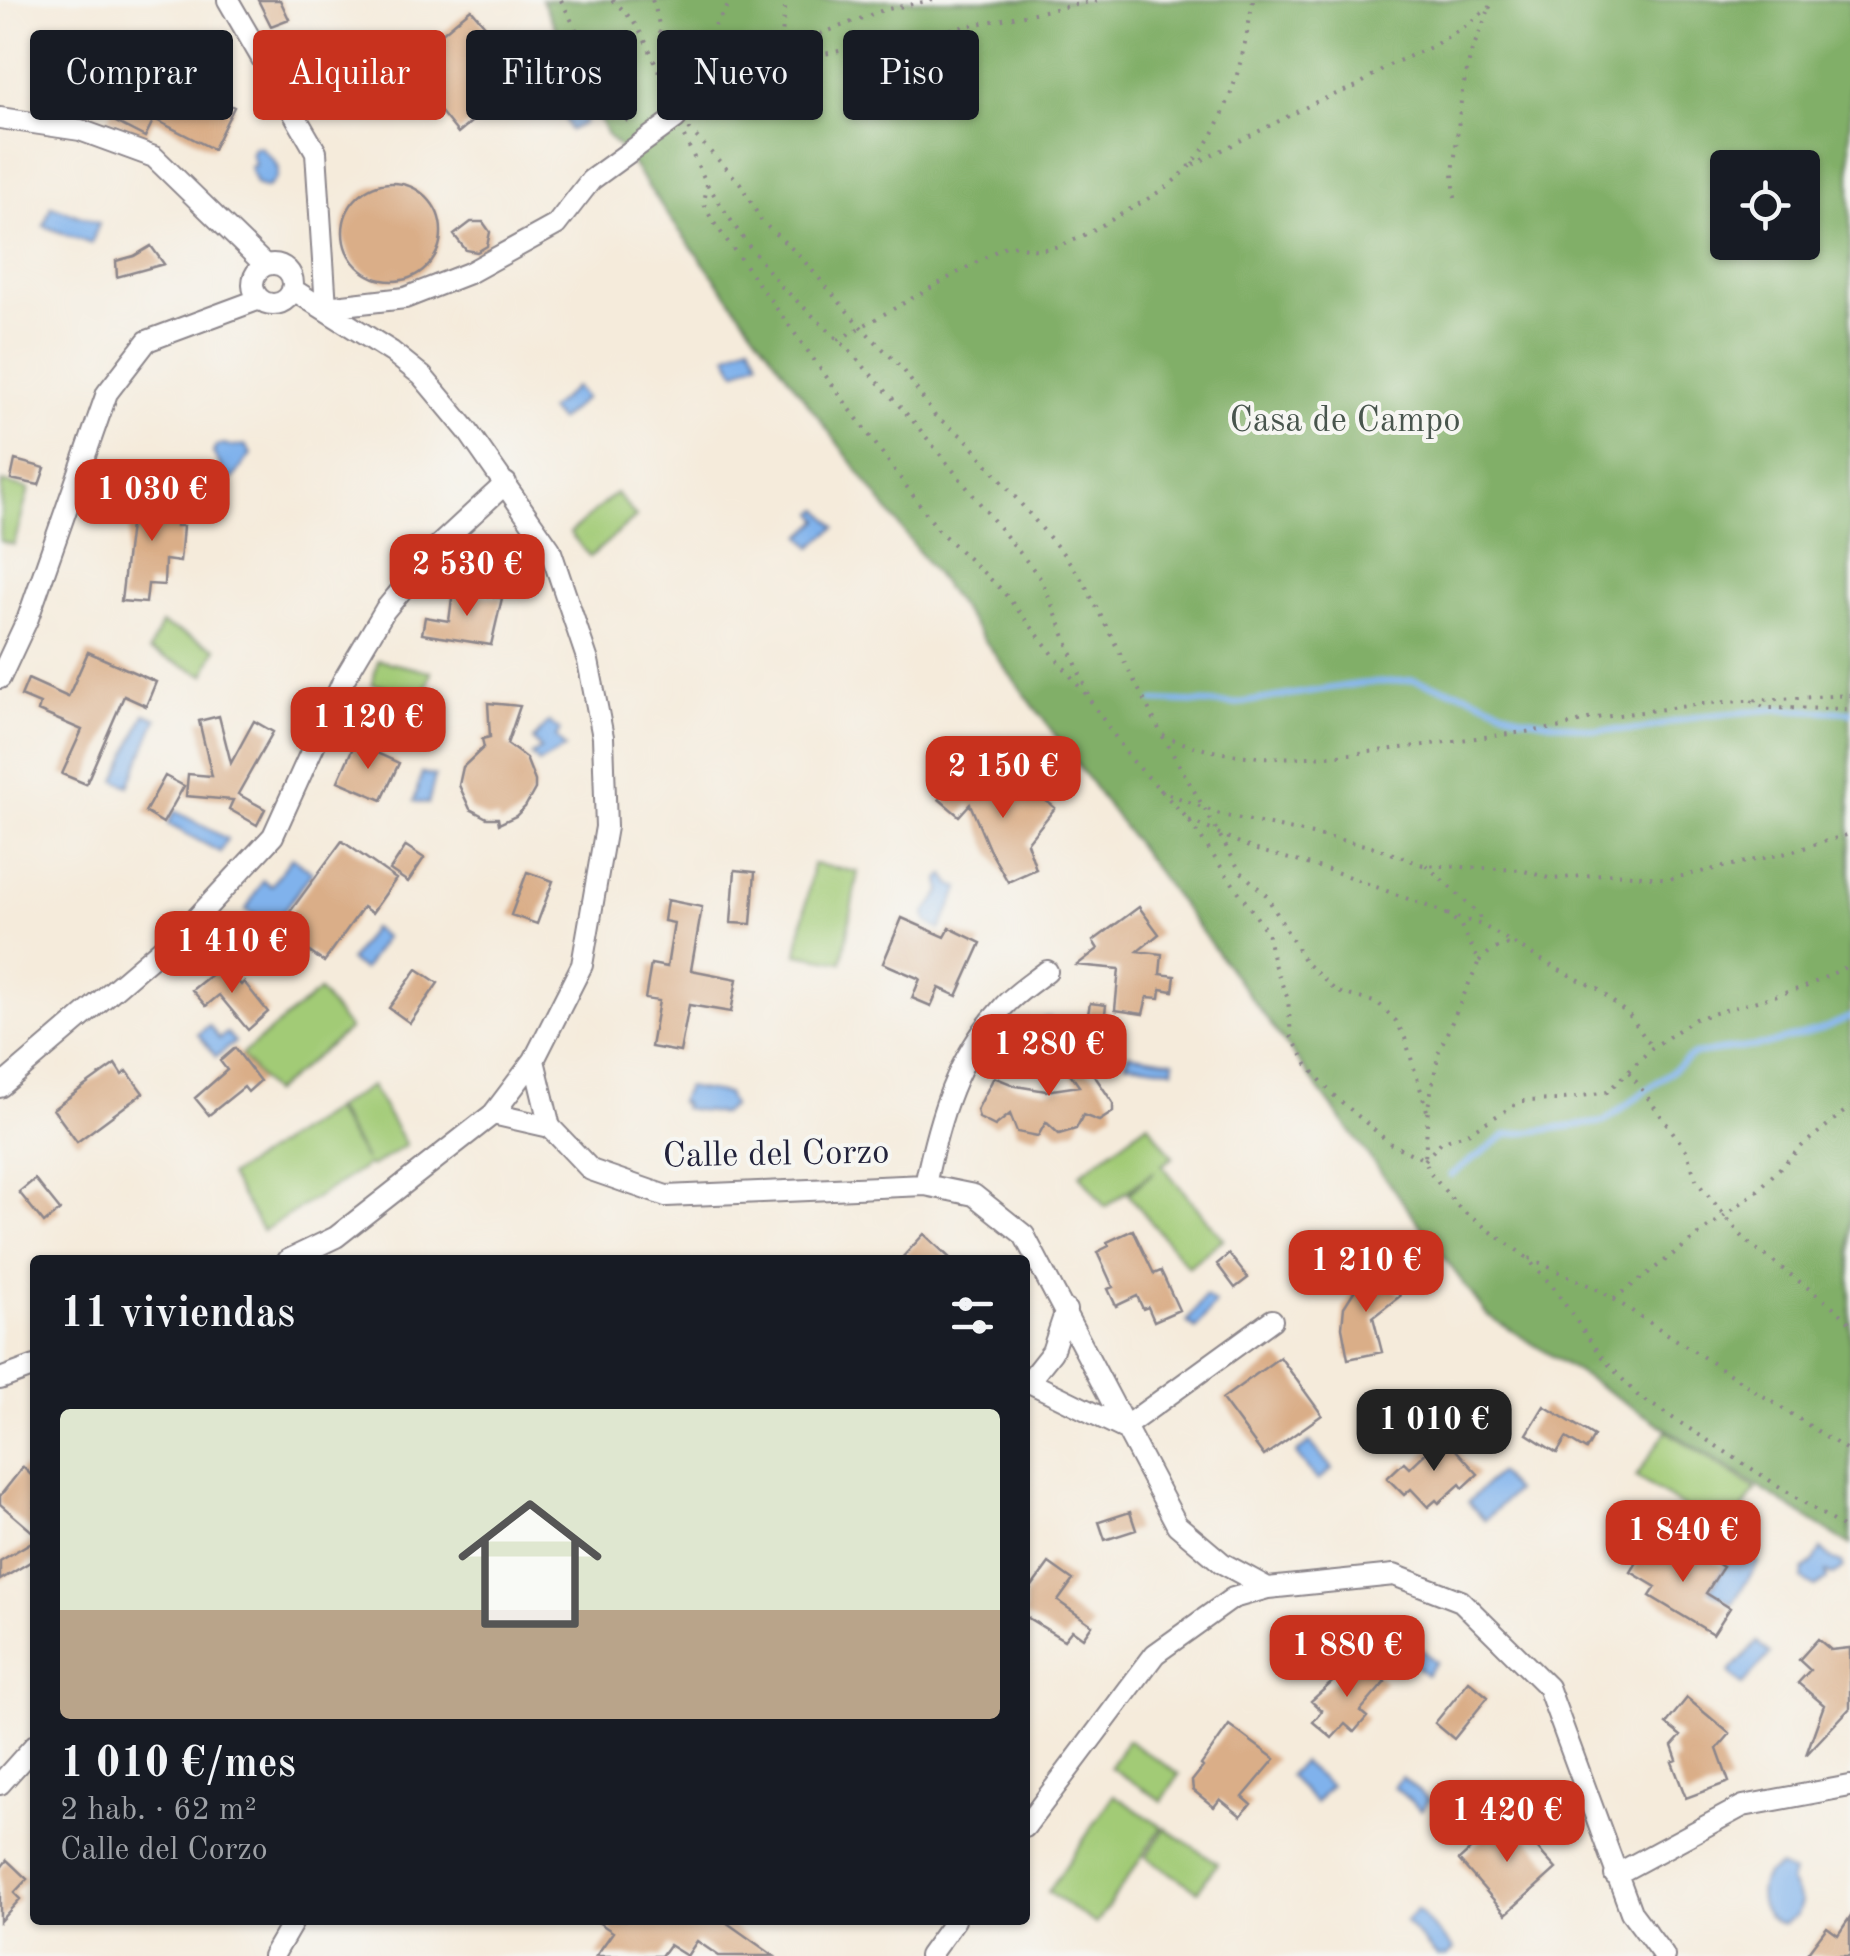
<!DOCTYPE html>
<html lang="es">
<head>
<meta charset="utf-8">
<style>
  body { margin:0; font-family:"Old Standard TT",serif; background:#20242c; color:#f1f3f6; height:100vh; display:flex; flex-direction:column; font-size:38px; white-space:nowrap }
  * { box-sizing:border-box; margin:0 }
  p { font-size:32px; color:#9ea1a6 }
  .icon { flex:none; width:55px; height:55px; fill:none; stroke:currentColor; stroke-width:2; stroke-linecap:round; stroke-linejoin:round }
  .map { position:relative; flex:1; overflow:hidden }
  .side { position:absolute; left:30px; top:1255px; width:1000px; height:670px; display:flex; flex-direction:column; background:#171b24; border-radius:10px; box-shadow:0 2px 8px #0004 }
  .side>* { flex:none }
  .banner { position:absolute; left:30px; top:30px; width:1000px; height:90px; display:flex; gap:20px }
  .buttons { position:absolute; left:1710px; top:150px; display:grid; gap:20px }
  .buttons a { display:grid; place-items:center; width:110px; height:110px; border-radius:10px; background:#171b24; box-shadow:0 2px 8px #0004; font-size:50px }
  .price { position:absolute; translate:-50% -85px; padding:0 22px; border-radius:20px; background:#c8321e; color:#fff; font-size:32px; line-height:65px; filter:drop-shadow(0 2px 5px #0008) }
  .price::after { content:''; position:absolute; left:50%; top:60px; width:30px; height:22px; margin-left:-15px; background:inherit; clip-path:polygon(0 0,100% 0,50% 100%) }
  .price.selected { background:#222; color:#fff }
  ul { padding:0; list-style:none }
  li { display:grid; align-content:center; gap:20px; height:530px; padding:0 30px }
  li+li { border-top:2px solid #363941 }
  li span { display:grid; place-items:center; height:310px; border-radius:10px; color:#555 }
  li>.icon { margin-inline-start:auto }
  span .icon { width:180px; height:180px; fill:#fffc; stroke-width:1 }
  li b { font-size:42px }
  h2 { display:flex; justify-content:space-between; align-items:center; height:120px; padding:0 30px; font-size:42px }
  .pill { padding:0 35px; border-radius:10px; background:#171b24; box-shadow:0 2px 8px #0004; font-size:35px; line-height:90px }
  .pill.selected { background:#c8321e; color:#fff }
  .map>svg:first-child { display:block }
  .green { fill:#a2cb76; stroke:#627658; stroke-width:2.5 }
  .forest { fill:#81af67; stroke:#526851; stroke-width:2.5; fill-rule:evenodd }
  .water { fill:#80b2ec; stroke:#516a94; stroke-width:2.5 }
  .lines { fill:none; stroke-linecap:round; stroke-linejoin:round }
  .stream { stroke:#80b2ec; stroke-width:6 }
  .building { fill:#daae88 }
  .minor-casing { stroke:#8c868b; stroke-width:24 }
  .path { stroke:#8c868b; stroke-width:4; stroke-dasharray:2.5 8; stroke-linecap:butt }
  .minor { stroke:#fff; stroke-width:20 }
  .labels { text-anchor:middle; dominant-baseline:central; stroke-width:8; stroke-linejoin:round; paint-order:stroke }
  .park-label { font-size:35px; fill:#48554d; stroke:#f6f6f2 }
  .street-label { font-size:35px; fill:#22223b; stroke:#f6f6f2 }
</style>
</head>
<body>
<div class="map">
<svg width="1850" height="1956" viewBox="0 0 1850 1956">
  <rect width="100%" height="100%" fill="#f6f6f2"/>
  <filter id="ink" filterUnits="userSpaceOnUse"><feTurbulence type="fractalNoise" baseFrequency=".01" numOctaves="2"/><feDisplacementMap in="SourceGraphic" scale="20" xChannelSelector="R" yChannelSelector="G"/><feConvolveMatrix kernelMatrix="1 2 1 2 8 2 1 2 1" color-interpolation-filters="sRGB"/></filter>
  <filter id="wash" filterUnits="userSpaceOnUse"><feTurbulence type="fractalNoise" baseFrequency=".0048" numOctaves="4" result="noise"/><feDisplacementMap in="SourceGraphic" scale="40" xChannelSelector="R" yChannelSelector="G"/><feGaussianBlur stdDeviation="2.25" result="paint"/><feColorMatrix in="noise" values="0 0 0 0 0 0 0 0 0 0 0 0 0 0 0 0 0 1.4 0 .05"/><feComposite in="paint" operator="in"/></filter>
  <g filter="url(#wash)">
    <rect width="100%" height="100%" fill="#f5ebdb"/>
    <path class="green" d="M 2,482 L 29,489 L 14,545 L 0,541 Z
      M 616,493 L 636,517 L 590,557 L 570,533 Z
      M 161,624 L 216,648 L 205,675 L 149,651 Z
      M 378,660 L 431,672 L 425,696 L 372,684 Z
      M 813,864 L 858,872 L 842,962 L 797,954 Z
      M 319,991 L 349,1029 L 272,1093 L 241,1055 Z
      M 371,1086 L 406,1145 L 371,1167 L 368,1165 L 263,1231 L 229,1176 L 333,1110 L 366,1161 L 335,1108 Z
      M 1148,1123 L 1173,1157 L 1162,1165 L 1223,1239 L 1188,1267 L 1128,1194 L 1155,1171 L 1105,1207 L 1080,1174 Z
      M 1666,1431 L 1756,1489 L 1726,1534 L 1636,1477 Z
      M 1127,1740 L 1179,1774 L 1162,1801 L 1110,1767 Z
      M 1114,1795 L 1162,1827 L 1096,1924 L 1048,1892 Z
      M 1165,1828 L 1217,1863 L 1198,1891 L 1146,1857 Z"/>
    <path class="forest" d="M 542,0 L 1850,0 L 1850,1545 L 1487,1315 L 670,218 L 626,155 L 607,135 ZM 1728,168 L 1802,168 L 1802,242 L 1728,242 Z"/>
    <path class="water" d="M 569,89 L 585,123 L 570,130 L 555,96 Z
      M 255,147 L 260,147 C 276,161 288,173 266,188 L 256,184 L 250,167 L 255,165 L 251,153 Z
      M 51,206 L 99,223 L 91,244 L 44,226 Z
      M 750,343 L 759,360 L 736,372 L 727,355 Z
      M 575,387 L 585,398 L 559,421 L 549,410 Z
      M 224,444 L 232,447 L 245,445 L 251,454 L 233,479 L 221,477 L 221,466 L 213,453 L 216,446 Z
      M 820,509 L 836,527 L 812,547 L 802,536 L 820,520 L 815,513 Z
      M 145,714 L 157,719 L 129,786 L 116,780 Z
      M 549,722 L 560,731 L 556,737 L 565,748 L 539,763 L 532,755 L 541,749 L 533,740 Z
      M 422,773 L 435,776 L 428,804 L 414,801 Z
      M 175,811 L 227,839 L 220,852 L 168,824 Z
      M 292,857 L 312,872 L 271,928 L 266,925 L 258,933 L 251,926 L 256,917 L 246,910 L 263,880 L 271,886 Z
      M 945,875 L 951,885 L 960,888 L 940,930 L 927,922 L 925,914 L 941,892 L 940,878 Z
      M 372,928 L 385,937 L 363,970 L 350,961 Z
      M 1049,1018 L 1057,1027 L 1054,1038 L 1037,1049 L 1030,1044 L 1033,1036 L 1041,1030 L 1043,1019 Z
      M 209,1025 L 219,1039 L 227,1033 L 235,1042 L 216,1057 L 198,1034 Z
      M 1128,1054 L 1174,1061 L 1173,1069 L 1126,1063 Z
      M 686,1087 L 727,1094 L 732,1106 L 722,1114 L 683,1108 L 684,1104 L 679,1102 Z
      M 1205,1296 L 1215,1303 L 1196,1329 L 1187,1322 Z
      M 1310,1442 L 1332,1469 L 1318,1481 L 1296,1454 Z
      M 1498,1473 L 1515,1491 L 1485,1520 L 1468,1502 Z
      M 1737,1549 L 1759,1562 L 1732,1604 L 1710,1590 Z
      M 1821,1549 L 1833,1560 L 1842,1563 L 1843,1568 L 1833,1575 L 1826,1572 L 1827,1579 L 1815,1587 L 1802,1579 L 1803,1570 L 1815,1560 Z
      M 1413,1642 L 1436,1662 L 1426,1675 L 1402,1654 Z
      M 1757,1642 L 1770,1654 L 1742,1685 L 1729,1673 Z
      M 1302,1762 L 1330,1786 L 1315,1803 L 1289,1776 Z
      M 1402,1777 L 1429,1800 L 1421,1810 L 1394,1787 Z
      M 1779,1867 L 1793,1873 L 1790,1882 L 1801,1902 L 1797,1915 L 1783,1924 C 1760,1919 1755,1894 1766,1875 Z
      M 1417,1910 L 1454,1949 L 1447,1956 L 1437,1956 L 1405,1922 Z"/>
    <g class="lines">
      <path class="stream" d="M 1154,701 L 1234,704 L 1357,684 L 1413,680 L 1468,694 L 1521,717 L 1595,730 L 1640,730 L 1698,716 L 1779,709 L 1850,712
        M 1451,1175 L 1506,1135 L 1604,1122 L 1694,1054 L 1765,1045 L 1820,1030 L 1850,1017"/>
    </g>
    <g id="blocks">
      <path class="building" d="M 258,0 L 280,0 L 289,19 L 271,26 Z
        M 471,9 L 494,36 L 481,47 L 513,87 L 458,133 L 428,96 L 420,103 L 409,89 L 429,72 L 416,55 Z
        M 177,68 L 197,78 L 193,86 L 234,107 L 213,149 L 154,119 L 145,137 L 108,118 L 117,100 L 126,104 L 142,73 L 154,79 L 159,71 L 172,77 Z
        M343 232a49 49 0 1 1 98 0a49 49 0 1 1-98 0Z
        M 471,222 L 483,222 L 490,232 L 487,246 L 477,252 L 466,250 L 454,235 Z
        M 151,246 L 164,264 L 117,277 L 116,261 L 134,256 Z
        M 15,460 L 45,468 L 39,485 L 11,479 Z
        M 152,488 L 179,490 L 176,526 L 183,526 L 180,562 L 165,560 L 164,585 L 148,584 L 146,603 L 121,601 L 130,525 L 137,526 L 139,493 L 152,494 Z
        M 453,591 L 502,598 L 491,645 L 422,634 L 425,617 L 449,621 Z
        M 88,652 L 156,682 L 146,706 L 124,696 L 86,784 L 62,774 L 82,730 L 38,711 L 40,704 L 21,696 L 28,679 L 68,697 Z
        M 488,703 L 520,706 L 507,744 L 526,758 L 535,781 L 535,789 L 525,807 L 516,816 L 499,824 L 498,818 L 487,818 L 470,809 L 459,785 L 463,767 L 484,747 L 482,739 L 490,737 Z
        M 219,716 L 231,763 L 254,721 L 273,732 L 238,794 L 265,809 L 257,825 L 229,809 L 233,800 L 186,796 L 188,774 L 212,776 L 199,721 Z
        M 355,743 L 399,763 L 382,800 L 338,781 Z
        M 956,769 L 989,796 L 999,784 L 1008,791 L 1018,778 L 1055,808 L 1027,843 L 1036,869 L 1008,882 L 989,849 L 970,804 L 959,816 L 939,799 L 952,784 L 958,788 L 962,784 Z
        M 165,776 L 184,786 L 163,823 L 145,812 Z
        M 342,841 L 396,879 L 372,913 L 363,907 L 324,962 L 308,951 L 296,964 L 267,943 Z
        M 406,846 L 424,858 L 408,882 L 390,870 Z
        M 735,870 L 755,872 L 751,924 L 731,923 Z
        M 527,872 L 553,881 L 537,924 L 511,915 Z
        M 667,900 L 702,907 L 691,970 L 737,979 L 731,1012 L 689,1005 L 680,1052 L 651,1047 L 659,1001 L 645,999 L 651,964 L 667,967 L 674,923 L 664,921 Z
        M 1139,907 L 1159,934 L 1138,951 L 1162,954 L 1160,974 L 1175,976 L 1173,991 L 1161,989 L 1160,998 L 1147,997 L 1143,1014 L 1115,1010 L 1119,969 L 1077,965 L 1098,949 L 1093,941 Z
        M 902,918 L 945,937 L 950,928 L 981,943 L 957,996 L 939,988 L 931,1006 L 912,998 L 920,979 L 883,963 Z
        M 223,965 L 241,985 L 244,982 L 268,1012 L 248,1030 L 219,995 L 206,1006 L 192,990 Z
        M 417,969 L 438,983 L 410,1023 L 389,1008 Z
        M 1090,1003 L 1106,1005 L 1104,1022 L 1087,1020 Z
        M 1081,1032 L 1090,1045 L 1068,1061 L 1094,1075 L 1113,1103 L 1113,1112 L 1099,1121 L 1083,1115 L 1076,1129 L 1059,1134 L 1046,1122 L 1038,1136 L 1017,1132 L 1010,1114 L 995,1126 L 979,1118 L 977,1110 L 994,1077 L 1016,1086 L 1046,1091 L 1079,1086 L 1054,1051 Z
        M 235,1048 L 260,1081 L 248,1092 L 244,1087 L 209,1115 L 195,1098 L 227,1070 L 220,1061 Z
        M 115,1064 L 122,1075 L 127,1071 L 143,1093 L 77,1142 L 53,1109 Z
        M 35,1179 L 60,1210 L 44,1223 L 19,1192 Z
        M 1133,1230 L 1154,1274 L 1161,1271 L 1179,1310 L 1154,1321 L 1148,1307 L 1143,1309 L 1137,1296 L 1116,1306 L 1108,1289 L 1113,1287 L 1097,1252 L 1109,1246 L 1107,1242 Z
        M 924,1234 L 952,1260 L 900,1260 Z
        M 1229,1254 L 1248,1278 L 1235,1288 L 1217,1264 Z
        M 1379,1270 L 1400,1296 L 1373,1317 L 1382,1352 L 1348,1359 L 1342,1327 L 1344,1307 L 1356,1288 Z
        M 1280,1357 L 1322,1415 L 1264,1456 L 1222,1399 Z
        M 1544,1406 L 1594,1436 L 1586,1450 L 1566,1438 L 1557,1453 L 1527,1434 Z
        M 1443,1436 L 1478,1474 L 1463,1488 L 1460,1484 L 1439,1503 L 1436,1500 L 1428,1507 L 1411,1489 L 1404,1495 L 1387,1478 L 1404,1462 L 1410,1468 Z
        M 23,1467 L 35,1479 L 35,1534 L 0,1504 L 0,1496 Z
        M 1130,1512 L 1136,1530 L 1105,1540 L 1099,1522 Z
        M 35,1540 L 35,1559 L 0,1580 L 0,1561 Z
        M 1643,1542 L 1672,1561 L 1674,1558 L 1685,1566 L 1696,1550 L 1723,1567 L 1706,1593 L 1730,1608 L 1713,1634 L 1650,1596 L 1656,1587 L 1631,1572 L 1639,1559 L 1634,1556 Z
        M 1049,1563 L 1073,1580 L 1058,1601 L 1092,1625 L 1083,1638 L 1072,1630 L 1064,1640 L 1025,1616 L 1025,1596 Z
        M 1818,1639 L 1831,1650 L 1850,1648 L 1850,1708 L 1806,1755 L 1824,1705 L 1798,1683 L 1810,1670 L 1799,1660 Z
        M 1360,1660 L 1385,1682 L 1360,1711 L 1367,1717 L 1354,1732 L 1345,1724 L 1332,1738 L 1313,1722 L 1322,1711 L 1311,1701 L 1339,1676 L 1343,1680 Z
        M 1469,1681 L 1488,1697 L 1454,1739 L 1435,1723 Z
        M 1687,1698 L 1730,1734 L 1717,1749 L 1729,1782 L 1686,1798 L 1672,1762 L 1677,1760 L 1672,1746 L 1681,1736 L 1666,1724 Z
        M 1229,1725 L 1275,1759 L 1243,1797 L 1251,1804 L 1241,1816 L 1220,1799 L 1214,1807 L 1193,1790 L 1192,1781 L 1203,1767 L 1201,1765 Z
        M 1508,1816 L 1556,1869 L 1506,1914 L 1459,1860 Z
        M 7,1860 L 27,1879 L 14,1893 L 20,1899 L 0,1921 L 0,1869 Z
        M 1850,1917 L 1850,1956 L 1805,1956 L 1827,1927 L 1838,1935 Z
        M 595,1920 L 723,1920 L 774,1956 L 719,1956 L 697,1941 L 687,1956 L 669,1945 L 661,1956 L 596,1956 L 613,1932 Z"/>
    </g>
  </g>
  <g filter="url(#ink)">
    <use href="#blocks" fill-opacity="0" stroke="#8c868b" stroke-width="2.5"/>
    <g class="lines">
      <g class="minor-casing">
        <path id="minor" d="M 228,0 L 316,152 L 326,307 L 405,298 L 469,273 L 556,225 L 591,180 L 676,118
          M 0,118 L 80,130 L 154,157 L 265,265
          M253 284a20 20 0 1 1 40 0a20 20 0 1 1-40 0Z
          M 292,289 L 392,352 L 422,376 L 467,430 L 550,549 L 588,661 L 603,737 L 606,827 L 582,965 L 534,1060 L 550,1127 L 591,1170 L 666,1196 L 925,1185 L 974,1195 L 1024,1235 L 1177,1525 L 1222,1563 L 1268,1588 L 1394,1575 L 1461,1601 L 1548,1687 L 1631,1912 L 1664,1956
          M 0,678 L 28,618 L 107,393 L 147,341 L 260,299
          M 0,1087 L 194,921 L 273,836 L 343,681 L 385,610 L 438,546 L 506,483
          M 493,1114 L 550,1127
          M 925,1185 C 939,1118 956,1057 1004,1006 C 1016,993 1033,982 1047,971
          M 288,1260 L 336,1237 L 493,1114 L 534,1060
          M 0,1379 L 35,1366
          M 1025,1380 L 1123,1428 L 1272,1320
          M 1029,1381 L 1052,1352 L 1066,1310
          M 0,1784 L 35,1745
          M 1025,1827 L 1155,1654 L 1233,1598 L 1268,1588
          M 1615,1875 L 1743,1806 L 1850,1786
          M 273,1956 L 294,1920
          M 929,1956 L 955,1920"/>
      </g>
      <path class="path" d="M 561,0 L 608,92 L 631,126
        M 612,0 C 644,25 656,64 669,100
        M 652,0 C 659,16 659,32 664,48 C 669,61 678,72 683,85 L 677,98
        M 784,63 L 782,35 L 786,0
        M 686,82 L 704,41 L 732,0
        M 683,85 L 701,81 L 775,47 L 818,35 L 883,10 L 933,0
        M 692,110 L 788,61 L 1100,0
        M 689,129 L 740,183 L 762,222 L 799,255 L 860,326 L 903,369 L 934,415 L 966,439 L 1066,557 L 1084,583 L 1162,735 L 1240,871 L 1266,895 L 1305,962 L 1337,992 L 1378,1003 L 1396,1021 L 1405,1038 L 1428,1114
        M 684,137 L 707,184 L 744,240 L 781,286 L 847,348 L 913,421 L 1042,580 L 1088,694
        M 1193,165 L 1316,102 L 1357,86 L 1387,66 L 1431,47 L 1465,26 L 1490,7 L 1494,0
        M 707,184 L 704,204 L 712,220 L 939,531 L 1001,589 L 1089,699 L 1130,758 L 1187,818 L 1219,864 L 1267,932 L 1275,967 L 1288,999 L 1291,1036 L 1307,1064 L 1331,1093 L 1391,1144 L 1425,1160
        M 1455,198 L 1453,174 L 1462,92 L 1471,53 L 1488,12
        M 838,340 L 1007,245 C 1019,245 1032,251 1044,249 C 1070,246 1092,230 1115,218 C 1137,205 1160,193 1180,176 C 1227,133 1243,61 1253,0
        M 1751,701 L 1766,708 L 1850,709
        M 1163,735 C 1245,773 1353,754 1439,743 C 1480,737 1521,733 1562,727 L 1588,719 L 1709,703 L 1850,695
        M 1159,790 L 1222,815 L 1374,847 L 1423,865 L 1521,870 L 1552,879 L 1614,873 L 1669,879 L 1787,853 L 1850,834
        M 1189,820 L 1253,849 L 1336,872 L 1443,912 L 1460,924 L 1479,961 L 1439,1051 L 1428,1107 L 1425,1160 L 1430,1173 L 1461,1210 L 1525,1256 L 1553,1287 L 1600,1355 L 1637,1395 L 1850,1532
        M 1426,865 L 1478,913 L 1482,925
        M 1447,914 L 1482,925 L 1557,969 L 1598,989 L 1631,1017 L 1652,1048
        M 1479,961 L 1492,950 L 1514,942
        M 1629,1072 L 1686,1150 L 1697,1182 L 1746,1241 L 1837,1310 L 1850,1323
        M 1425,1160 L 1442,1141 L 1466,1134 L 1522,1101 L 1558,1100 L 1607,1092 L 1652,1048 L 1695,1019 L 1805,987 L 1850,965
        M 1529,1258 L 1601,1291 L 1850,1452
        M 1614,1299 L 1757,1191 L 1803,1145 L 1850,1107"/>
      <use href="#minor" class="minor"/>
    </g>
  </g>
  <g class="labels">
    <g class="park-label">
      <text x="1345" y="421">Casa de Campo</text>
    </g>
    <g class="street-label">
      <text transform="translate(776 1155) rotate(-1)">Calle del Corzo</text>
    </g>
  </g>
</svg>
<div class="buttons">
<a><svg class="icon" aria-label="locate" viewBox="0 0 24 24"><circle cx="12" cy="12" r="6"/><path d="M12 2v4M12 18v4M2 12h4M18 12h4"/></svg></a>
</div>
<b class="price" style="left:152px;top:544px">1 030 €</b>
<b class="price" style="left:467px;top:619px">2 530 €</b>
<b class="price" style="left:368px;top:772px">1 120 €</b>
<b class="price" style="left:1003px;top:821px">2 150 €</b>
<b class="price" style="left:232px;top:996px">1 410 €</b>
<b class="price" style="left:1049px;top:1099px">1 280 €</b>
<b class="price" style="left:1366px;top:1315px">1 210 €</b>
<b class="price selected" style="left:1434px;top:1474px">1 010 €</b>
<b class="price" style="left:1683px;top:1585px">1 840 €</b>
<b class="price" style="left:1347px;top:1700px">1 880 €</b>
<b class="price" style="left:1507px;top:1865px">1 420 €</b>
<div class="banner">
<a class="pill">Comprar</a>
<a class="pill selected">Alquilar</a>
<a class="pill">Filtros</a>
<a class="pill">Nuevo</a>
<a class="pill">Piso</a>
</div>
<section class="side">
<h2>11 viviendas<svg class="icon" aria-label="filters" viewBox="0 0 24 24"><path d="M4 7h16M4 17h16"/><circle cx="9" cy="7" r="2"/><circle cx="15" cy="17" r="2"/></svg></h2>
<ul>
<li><span style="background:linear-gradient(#dfe7d0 65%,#b9a48a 0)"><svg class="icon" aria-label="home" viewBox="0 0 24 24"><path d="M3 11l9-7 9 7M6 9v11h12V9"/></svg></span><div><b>1 010 €/mes</b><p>2 hab. · 62 m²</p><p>Calle del Corzo</p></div></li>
</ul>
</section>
</div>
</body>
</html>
